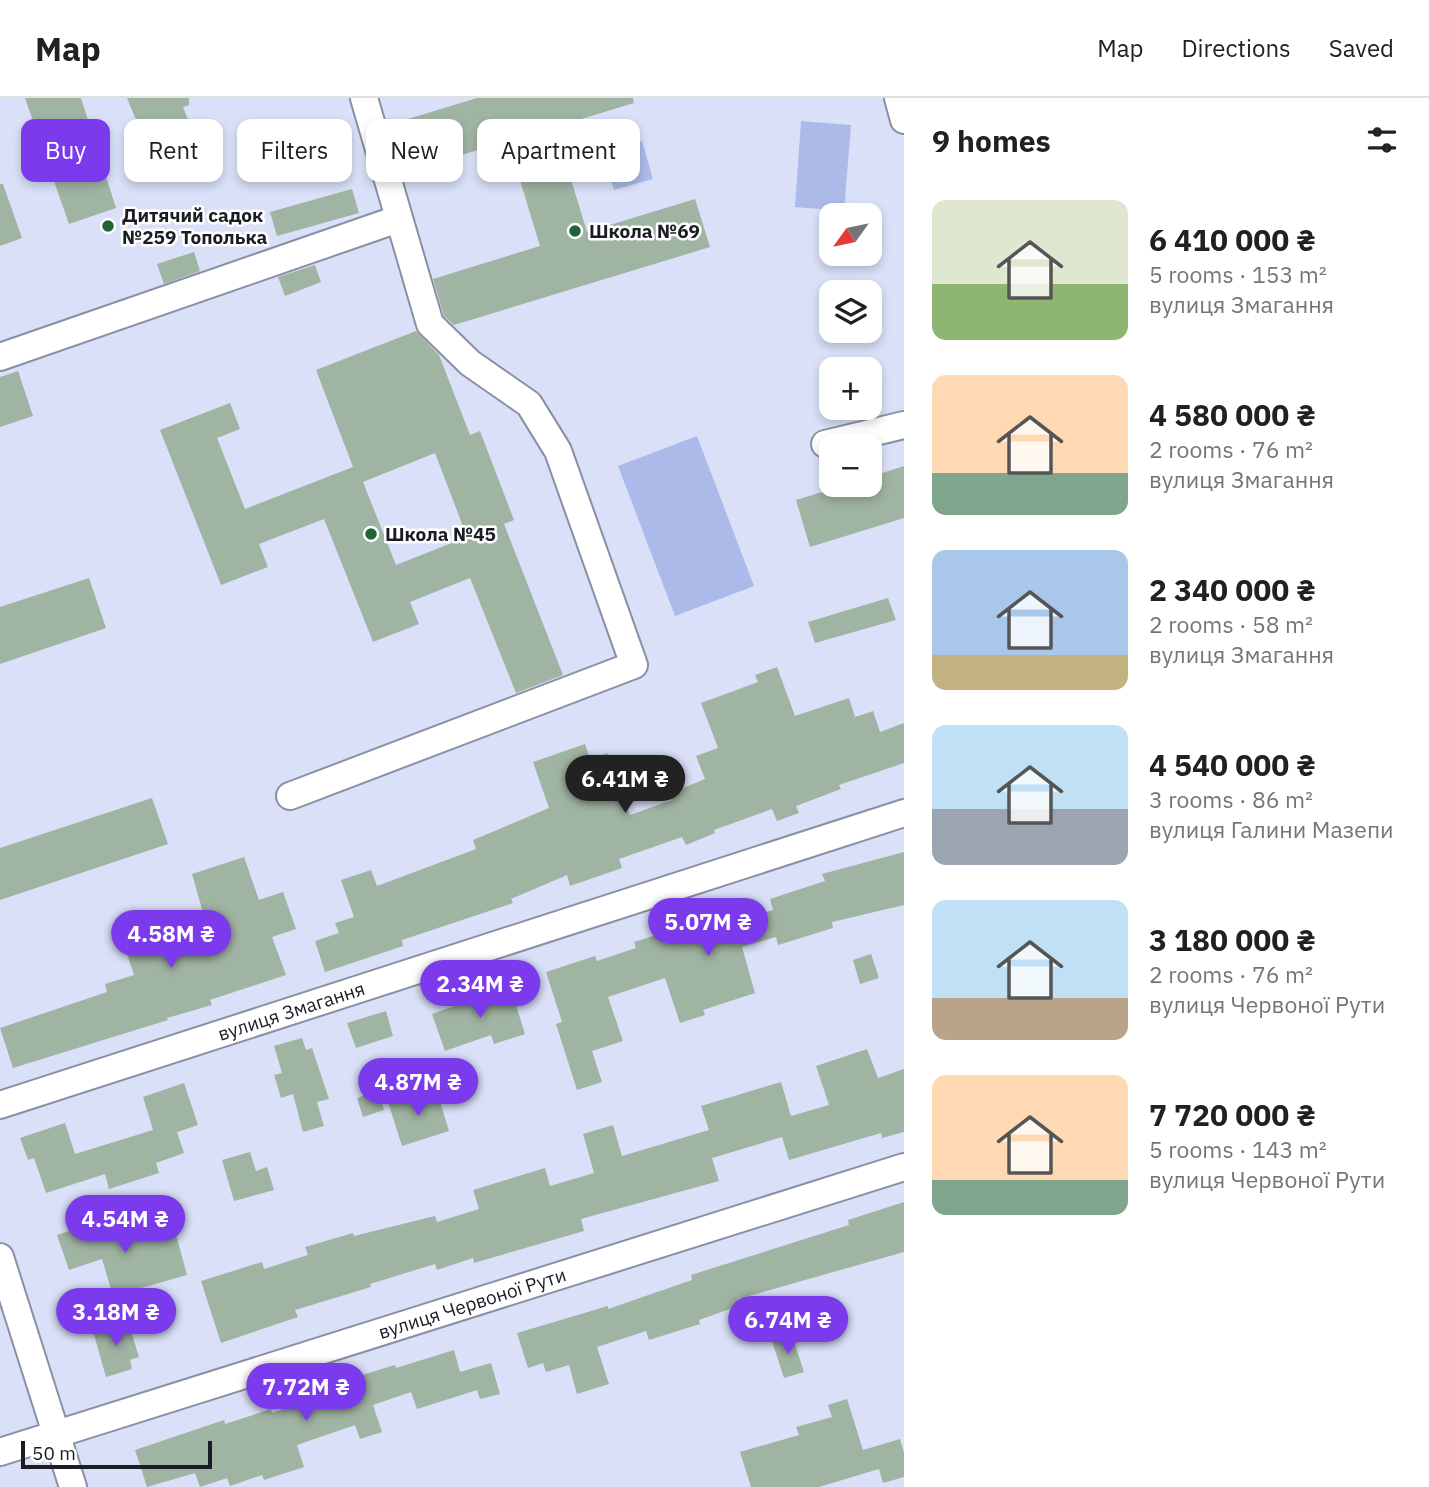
<!DOCTYPE html>
<html lang="en">
<head>
<meta charset="utf-8">
<style>
  body { margin:0; font-family:"IBM Plex Sans",sans-serif; background:#f2f2f2; color:#202124; height:100vh; display:flex; flex-direction:column; font-size:26px; white-space:nowrap }
  * { box-sizing:border-box; margin:0 }
  p { font-size:23px; color:#757577 }
  .icon { flex:none; width:38px; height:38px; fill:none; stroke:currentColor; stroke-width:2; stroke-linecap:round; stroke-linejoin:round }
  .map { position:relative; flex:1; overflow:hidden }
  .drawer { display:flex; flex-direction:column; background:#fff; width:525px }
  .drawer>* { flex:none }
  .top-card { position:absolute; left:21px; top:21px; width:665px; height:63px; display:flex; gap:14px }
  .needle { width:46px; rotate:237deg }
  .buttons { position:absolute; left:819px; top:105px; display:grid; gap:14px }
  .buttons a { display:grid; place-items:center; width:63px; height:63px; border-radius:14px; background:#fff; box-shadow:0 4px 10px #0003; font-size:35px }
  .scale { position:absolute; left:21px; bottom:18px; width:191px; box-sizing:border-box; padding-left:7px; border:4px solid #1b1d25; border-top:0; font-size:19px; line-height:24px; white-space:nowrap; color:#1b1d25; -webkit-text-stroke:5px #fff; paint-order:stroke }
  .price { position:absolute; translate:-50% -60px; padding:0 16px; border-radius:24px; background:#7c3aed; color:#fff; font-size:23px; line-height:46px; filter:drop-shadow(0 2px 4px #0008) }
  .price::after { content:''; position:absolute; left:50%; top:42px; width:21px; height:16px; margin-left:-10px; background:inherit; clip-path:polygon(0 0,100% 0,50% 100%) }
  .price.active { background:#222; color:#fff }
  ul { padding:0; list-style:none }
  li { display:flex; align-items:center; gap:21px; height:175px; padding:0 28px }
  li span { display:grid; place-items:center; flex:none; width:196px; height:140px; border-radius:14px; color:#555 }
  li>.icon { margin-inline-start:auto }
  span .icon { width:84px; height:84px; fill:#fffc; stroke-width:1 }
  li b { font-size:30px }
  h2 { display:flex; justify-content:space-between; align-items:center; height:84px; padding:0 28px; font-size:30px }
  .tag { padding:0 24px; border-radius:14px; background:#fff; box-shadow:0 4px 10px #0003; font-size:24px; line-height:63px }
  .tag.active { background:#7c3aed; color:#fff }
  header { display:flex; align-items:center; gap:42px; box-sizing:border-box; height:98px; padding:0 35px; background:#fff; border-bottom:2px solid #e0e0e0 }
  header strong { font-size:33px }
  nav { display:flex; gap:38px; margin-inline-start:auto; font-size:24px }
  main { display:flex; flex:1; min-height:0 }
  .map>svg:first-child { display:block }
  .green { fill:#acbaea }
  .building { fill:#a0b4a3; fill-rule:evenodd }
  .lines { fill:none; stroke-linecap:round; stroke-linejoin:round }
  .minor-casing { stroke:#898fa4; stroke-width:30 }
  .minor { stroke:#fff; stroke-width:26 }
  .poi-dot { fill:#1d6634; stroke:#fff; stroke-width:2.5 }
  .labels { text-anchor:middle; dominant-baseline:central; stroke-width:5; stroke-linejoin:round; paint-order:stroke }
  .poi-label { font-size:19px; font-weight:bold; fill:#1b1d25; stroke:#fff; text-anchor:start }
  .street-label { font-size:19px; fill:#1b1d25; stroke:#fff }
</style>
</head>
<body>
<header>
<strong>Map</strong>
<nav><a>Map</a><a>Directions</a><a>Saved</a></nav>
</header>
<main>
<div class="map">
<svg width="904" height="1389" viewBox="0 0 904 1389">
  <rect width="100%" height="100%" fill="#d9e0f7"/>
  <path class="green" d="M 801,23 L 851,27 L 844,113 L 795,109 Z
    M 642,43 L 653,81 L 614,92 L 603,54 Z
    M 697,338 L 754,488 L 675,518 L 618,368 Z"/>
  <path class="building" d="M 25,0 L 81,0 L 116,110 L 69,126 Z
    M 127,0 L 189,0 L 189,7 L 183,9 L 189,24 L 143,39 Z
    M 477,0 L 633,0 L 634,5 L 555,29 L 587,134 L 695,101 L 710,149 L 454,227 L 444,218 L 433,181 L 540,148 L 508,43 L 402,75 L 388,27 Z
    M 0,86 L 3,86 L 22,140 L 0,148 Z
    M 352,91 L 359,115 L 277,138 L 270,114 Z
    M 194,154 L 200,173 L 164,186 L 157,166 Z
    M 315,167 L 321,184 L 285,198 L 278,179 Z
    M 416,233 L 439,257 L 470,337 L 480,333 L 514,422 L 504,426 L 563,577 L 516,595 L 470,480 L 410,504 L 419,526 L 373,544 L 324,421 L 259,446 L 268,469 L 221,487 L 160,332 L 230,305 L 240,331 L 217,340 L 245,411 L 353,369 L 316,272 ZM 435,355 L 467,439 L 396,467 L 363,384 Z
    M 18,273 L 33,318 L 0,329 L 0,279 Z
    M 904,368 L 904,420 L 810,449 L 796,402 L 845,387 L 870,387 L 870,379 Z
    M 89,480 L 106,530 L 0,566 L 0,509 Z
    M 888,500 L 896,522 L 815,545 L 808,524 Z
    M 777,569 L 795,618 L 849,600 L 855,619 L 873,613 L 880,634 L 904,625 L 904,665 L 839,687 L 841,691 L 796,708 L 799,715 L 777,723 L 772,711 L 714,732 L 715,735 L 686,747 L 682,739 L 619,761 L 622,770 L 570,788 L 567,777 L 511,801 L 513,805 L 402,842 L 403,848 L 325,874 L 315,843 L 339,835 L 335,825 L 354,819 L 341,782 L 371,772 L 377,788 L 476,751 L 473,742 L 549,710 L 533,664 L 585,646 L 590,661 L 608,655 L 630,717 L 672,702 L 669,696 L 705,681 L 696,658 L 718,650 L 701,605 L 758,584 L 755,577 Z
    M 152,700 L 168,746 L 0,802 L 0,750 Z
    M 904,754 L 904,807 L 832,824 L 833,830 L 778,847 L 776,839 L 742,849 L 755,895 L 703,912 L 705,917 L 680,925 L 665,880 L 608,899 L 623,943 L 592,953 L 602,984 L 577,992 L 556,926 L 562,924 L 546,874 L 595,858 L 597,863 L 636,850 L 634,844 L 704,822 L 708,833 L 773,812 L 770,801 L 825,783 L 822,776 Z
    M 244,759 L 259,802 L 283,794 L 296,831 L 272,839 L 286,877 L 210,902 L 212,907 L 167,920 L 168,922 L 13,970 L 0,930 L 107,894 L 105,886 L 134,877 L 122,841 L 141,835 L 144,845 L 206,825 L 192,776 Z
    M 871,856 L 879,880 L 860,886 L 853,862 Z
    M 510,888 L 525,936 L 494,946 L 491,937 L 445,953 L 432,916 Z
    M 386,913 L 393,938 L 356,950 L 347,925 Z
    M 302,940 L 306,952 L 312,950 L 329,1001 L 317,1004 L 324,1028 L 303,1034 L 293,996 L 281,1000 L 274,977 L 282,975 L 274,948 Z
    M 867,951 L 878,980 L 904,971 L 904,1034 L 882,1040 L 881,1035 L 789,1062 L 782,1039 L 712,1060 L 719,1083 L 581,1121 L 584,1133 L 474,1165 L 473,1160 L 437,1172 L 435,1166 L 370,1186 L 371,1189 L 295,1212 L 298,1219 L 221,1245 L 201,1183 L 262,1164 L 264,1171 L 308,1157 L 305,1149 L 353,1135 L 354,1138 L 435,1118 L 437,1124 L 479,1111 L 473,1092 L 545,1070 L 550,1088 L 594,1075 L 583,1036 L 613,1027 L 622,1058 L 709,1032 L 701,1008 L 781,984 L 791,1018 L 829,1007 L 816,968 Z
    M 184,985 L 198,1027 L 177,1034 L 184,1055 L 156,1065 L 159,1075 L 109,1091 L 105,1076 L 46,1095 L 34,1060 L 28,1062 L 20,1040 L 65,1025 L 75,1056 L 153,1032 L 143,999 Z
    M 425,992 L 429,1003 L 439,1000 L 449,1033 L 402,1048 L 388,1004 Z
    M 378,993 L 384,1012 L 363,1019 L 357,1000 Z
    M 250,1054 L 256,1073 L 267,1069 L 274,1092 L 234,1103 L 222,1062 Z
    M 904,1104 L 904,1154 L 738,1201 L 741,1207 L 699,1222 L 700,1226 L 649,1242 L 646,1233 L 597,1249 L 609,1286 L 577,1296 L 569,1267 L 546,1274 L 543,1265 L 528,1270 L 517,1235 L 608,1208 L 608,1211 L 692,1182 L 691,1177 L 849,1127 L 848,1122 Z
    M 113,1118 L 122,1146 L 174,1129 L 187,1177 L 113,1198 L 102,1161 L 69,1172 L 57,1137 Z
    M 128,1223 L 139,1259 L 130,1262 L 132,1271 L 106,1279 L 93,1233 Z
    M 792,1237 L 804,1274 L 784,1280 L 772,1243 Z
    M 454,1252 L 460,1274 L 491,1265 L 500,1296 L 480,1301 L 477,1292 L 417,1311 L 411,1294 L 373,1307 L 382,1334 L 360,1341 L 355,1327 L 297,1347 L 304,1369 L 264,1382 L 262,1377 L 230,1388 L 227,1380 L 200,1389 L 195,1375 L 147,1389 L 135,1352 L 224,1322 L 225,1326 L 271,1311 L 272,1315 L 328,1296 L 325,1285 L 361,1273 L 362,1277 L 395,1267 L 396,1270 Z
    M 847,1301 L 863,1352 L 900,1341 L 904,1355 L 904,1379 L 883,1385 L 879,1371 L 819,1389 L 751,1389 L 740,1354 L 799,1337 L 796,1329 L 832,1319 L 828,1307 Z"/>
  <g class="lines">
    <g class="minor-casing">
      <g id="minor">
        <path d="M 898,0 L 904,22"/>
        <path d="M 0,259 L 398,121"/>
        <path d="M 825,346 L 904,327"/>
        <path d="M 290,698 L 634,567 L 558,353 L 529,306 L 470,265 L 430,226 L 364,0"/>
        <path id="s1" d="M 0,1007 L 904,715"/>
        <path d="M 0,1159 L 73,1389"/>
        <path id="s2" d="M 0,1354 L 904,1069"/>
      </g>
    </g>
    <use href="#minor" class="minor"/>
  </g>
  <g class="poi-dot">
    <circle cx="108" cy="128" r="7"/>
    <circle cx="575" cy="133" r="7"/>
    <circle cx="371" cy="436" r="7"/>
  </g>
  <g class="labels">
    <g class="poi-label">
      <text x="122" y="117">Дитячий садок<tspan x="122" dy="22">№259 Тополька</tspan></text>
      <text x="589" y="133">Школа №69</text>
      <text x="385" y="436">Школа №45</text>
    </g>
    <g class="street-label">
      <text stroke="none"><textPath href="#s1" startOffset="306">вулиця Змагання</textPath></text>
      <text stroke="none"><textPath href="#s2" startOffset="495">вулиця Червоної Рути</textPath></text>
    </g>
  </g>
</svg>
<div class="buttons">
<a><svg class="needle" viewBox="-14 -14 28 28"><path d="M0-13l5 13h-10z" fill="#e53935"/><path d="M0 13l5-13h-10z" fill="#757577"/></svg></a>
<a><svg class="icon" aria-label="layers" viewBox="0 0 24 24"><path d="M12 4l9 5-9 5-9-5zM3 14l9 5 9-5"/></svg></a>
<a>+</a>
<a>−</a>
</div>
<div class="scale">50 m</div>
<b class="price active" style="left:625px;top:717px">6.41M ₴</b>
<b class="price" style="left:708px;top:860px">5.07M ₴</b>
<b class="price" style="left:171px;top:872px">4.58M ₴</b>
<b class="price" style="left:480px;top:922px">2.34M ₴</b>
<b class="price" style="left:418px;top:1020px">4.87M ₴</b>
<b class="price" style="left:125px;top:1157px">4.54M ₴</b>
<b class="price" style="left:116px;top:1250px">3.18M ₴</b>
<b class="price" style="left:788px;top:1258px">6.74M ₴</b>
<b class="price" style="left:306px;top:1325px">7.72M ₴</b>
<div class="top-card">
<a class="tag active">Buy</a>
<a class="tag">Rent</a>
<a class="tag">Filters</a>
<a class="tag">New</a>
<a class="tag">Apartment</a>
</div>
</div>
<section class="drawer">
<h2>9 homes<svg class="icon" aria-label="filters" viewBox="0 0 24 24"><path d="M4 7h16M4 17h16"/><circle cx="9" cy="7" r="2"/><circle cx="15" cy="17" r="2"/></svg></h2>
<ul>
<li><span style="background:linear-gradient(#dfe7d0 60%,#8fb573 0)"><svg class="icon" aria-label="home" viewBox="0 0 24 24"><path d="M3 11l9-7 9 7M6 9v11h12V9"/></svg></span><div><b>6 410 000 ₴</b><p>5 rooms · 153 m²</p><p>вулиця Змагання</p></div></li>
<li><span style="background:linear-gradient(#ffd9b3 70%,#7fa58c 0)"><svg class="icon" aria-label="home" viewBox="0 0 24 24"><path d="M3 11l9-7 9 7M6 9v11h12V9"/></svg></span><div><b>4 580 000 ₴</b><p>2 rooms · 76 m²</p><p>вулиця Змагання</p></div></li>
<li><span style="background:linear-gradient(#a9c7e8 75%,#c2b280 0)"><svg class="icon" aria-label="home" viewBox="0 0 24 24"><path d="M3 11l9-7 9 7M6 9v11h12V9"/></svg></span><div><b>2 340 000 ₴</b><p>2 rooms · 58 m²</p><p>вулиця Змагання</p></div></li>
<li><span style="background:linear-gradient(#bfe0f5 60%,#9aa5b1 0)"><svg class="icon" aria-label="home" viewBox="0 0 24 24"><path d="M3 11l9-7 9 7M6 9v11h12V9"/></svg></span><div><b>4 540 000 ₴</b><p>3 rooms · 86 m²</p><p>вулиця Галини Мазепи</p></div></li>
<li><span style="background:linear-gradient(#bfe0f5 70%,#b9a48a 0)"><svg class="icon" aria-label="home" viewBox="0 0 24 24"><path d="M3 11l9-7 9 7M6 9v11h12V9"/></svg></span><div><b>3 180 000 ₴</b><p>2 rooms · 76 m²</p><p>вулиця Червоної Рути</p></div></li>
<li><span style="background:linear-gradient(#ffd9b3 75%,#7fa58c 0)"><svg class="icon" aria-label="home" viewBox="0 0 24 24"><path d="M3 11l9-7 9 7M6 9v11h12V9"/></svg></span><div><b>7 720 000 ₴</b><p>5 rooms · 143 m²</p><p>вулиця Червоної Рути</p></div></li>
</ul>
</section>
</main>
</body>
</html>
